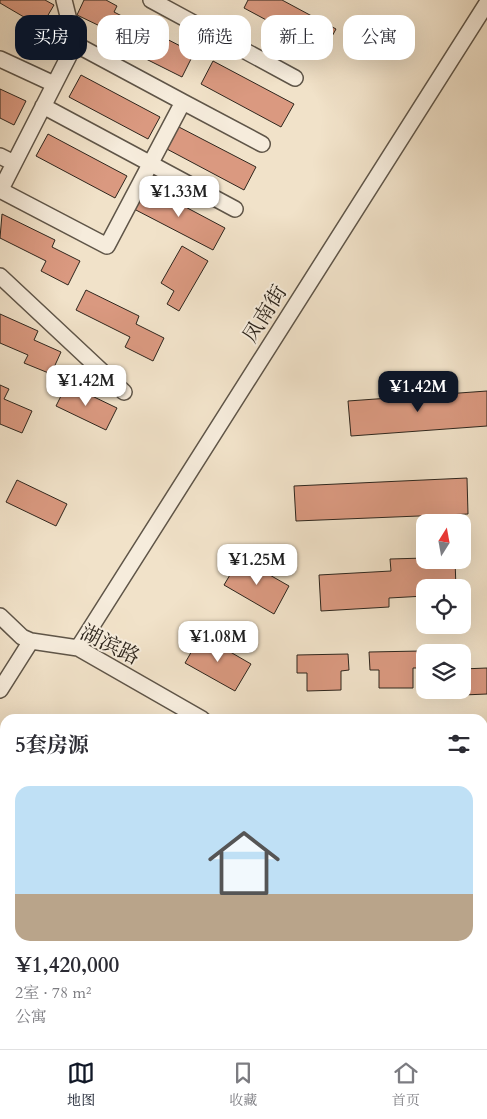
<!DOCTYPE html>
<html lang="zh">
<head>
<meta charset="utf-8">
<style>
  body { margin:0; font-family:Cardo,"Noto Serif SC",serif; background:#f7f7f7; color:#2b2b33; height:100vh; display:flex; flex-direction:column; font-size:19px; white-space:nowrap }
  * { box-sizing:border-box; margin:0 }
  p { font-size:16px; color:#7c7c81 }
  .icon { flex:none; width:28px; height:28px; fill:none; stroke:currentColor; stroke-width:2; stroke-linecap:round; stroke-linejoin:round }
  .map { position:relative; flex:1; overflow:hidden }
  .details { position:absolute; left:0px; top:714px; width:488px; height:336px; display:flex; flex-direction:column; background:#fff; border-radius:15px 15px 0 0; box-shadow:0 5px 20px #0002 }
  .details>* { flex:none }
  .top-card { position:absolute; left:15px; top:15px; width:458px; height:45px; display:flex; gap:10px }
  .needle { width:32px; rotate:11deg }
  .controls { position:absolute; left:416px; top:514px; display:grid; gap:10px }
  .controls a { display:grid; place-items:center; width:55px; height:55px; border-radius:10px; background:#fff; box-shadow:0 5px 20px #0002; font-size:25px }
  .price { position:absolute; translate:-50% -42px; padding:0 11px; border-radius:10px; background:#fff; color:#222; font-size:16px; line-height:32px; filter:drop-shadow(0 1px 2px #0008) }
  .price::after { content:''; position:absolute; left:50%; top:30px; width:15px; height:11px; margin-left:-8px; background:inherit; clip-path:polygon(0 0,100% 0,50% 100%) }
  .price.on { background:#111827; color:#fff }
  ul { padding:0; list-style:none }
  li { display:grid; align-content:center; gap:10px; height:265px; padding:0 15px }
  li span { display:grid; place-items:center; height:155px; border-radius:15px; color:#555 }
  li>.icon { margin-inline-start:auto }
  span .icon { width:90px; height:90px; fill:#fffc; stroke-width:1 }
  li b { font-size:21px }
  h2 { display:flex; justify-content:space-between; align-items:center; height:60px; padding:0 15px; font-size:21px }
  .chip { padding:0 18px; border-radius:15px; background:#fff; box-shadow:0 5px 20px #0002; font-size:18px; line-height:45px }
  .chip.on { background:#111827; color:#fff }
  .menu { display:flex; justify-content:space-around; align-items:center; height:70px; border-top:1px solid #e1e1e2; background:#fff; font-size:14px; color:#7c7c81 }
  .menu a { display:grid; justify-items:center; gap:2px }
  .menu .on { color:#111827 }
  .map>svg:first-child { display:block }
  .building { fill:#da9980; stroke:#2e261d }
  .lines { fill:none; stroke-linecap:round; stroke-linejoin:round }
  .minor-casing { stroke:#5f5548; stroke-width:18 }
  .minor { stroke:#f6ecdc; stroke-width:15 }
  .labels { text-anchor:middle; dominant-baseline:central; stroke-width:4; stroke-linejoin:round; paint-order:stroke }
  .street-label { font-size:21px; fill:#2e261d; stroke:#f6ecdc }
</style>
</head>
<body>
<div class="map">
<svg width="487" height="1049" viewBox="0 0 487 1049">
  <rect width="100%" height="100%" fill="#f1e2c9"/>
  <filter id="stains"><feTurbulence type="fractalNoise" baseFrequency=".004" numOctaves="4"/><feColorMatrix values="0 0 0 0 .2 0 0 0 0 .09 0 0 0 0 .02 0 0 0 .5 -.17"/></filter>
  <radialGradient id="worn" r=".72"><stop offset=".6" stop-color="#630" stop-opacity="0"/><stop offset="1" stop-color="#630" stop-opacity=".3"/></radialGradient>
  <path class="building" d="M 0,0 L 45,0 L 54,5 L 41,27 L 0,3 Z
    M 84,0 L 106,0 L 117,6 L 114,12 L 194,53 L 182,77 L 100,36 L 104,28 L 77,15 Z
    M 248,0 L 282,0 L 336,29 L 324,51 L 244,8 Z
    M 213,61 L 294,104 L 281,127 L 201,84 Z
    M 81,75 L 160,117 L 148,139 L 69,97 Z
    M 0,89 L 26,101 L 14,125 L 0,118 Z
    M 177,126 L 256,167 L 244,190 L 165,148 Z
    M 48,134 L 127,176 L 115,198 L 36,156 Z
    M 146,186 L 225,228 L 213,250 L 134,209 Z
    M 2,214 L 55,240 L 52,247 L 80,261 L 68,285 L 41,271 L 46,261 L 0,238 Z
    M 182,246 L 208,261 L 179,311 L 167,304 L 174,291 L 161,283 Z
    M 86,290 L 139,316 L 136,324 L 164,338 L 153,361 L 125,347 L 130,337 L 76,310 Z
    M 0,314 L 38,331 L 34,340 L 61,352 L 51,374 L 24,363 L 28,355 L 0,343 Z
    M 67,384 L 117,408 L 106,430 L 56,406 Z
    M 0,385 L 9,389 L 4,399 L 32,411 L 22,433 L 0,424 Z
    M 487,391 L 487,426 L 351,436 L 348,401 Z
    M 467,478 L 468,514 L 296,521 L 294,486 Z
    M 17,480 L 67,504 L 56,526 L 6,502 Z
    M 240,558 L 289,586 L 274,614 L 224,585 Z
    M 425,558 L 425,560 L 455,560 L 456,588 L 425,588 L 425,596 L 389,598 L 389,607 L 321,611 L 319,575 L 391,571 L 390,559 Z
    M 201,635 L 251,664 L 235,691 L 185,663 Z
    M 421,651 L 421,668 L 413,668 L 413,688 L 379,688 L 379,670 L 370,670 L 369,652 Z
    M 348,654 L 349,670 L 341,671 L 341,690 L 307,691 L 307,673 L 297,673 L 297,655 Z
    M 487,668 L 487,694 L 439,696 L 439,690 L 462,690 L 462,669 Z
    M 5,773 L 5,810 L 0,807 L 0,782 Z
    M 482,784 L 487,784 L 487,820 L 482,820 Z
    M 376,1045 L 434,1045 L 426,1049 L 367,1049 Z"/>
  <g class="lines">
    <g class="minor-casing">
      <path id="minor" d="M 151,0 L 295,78
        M 0,59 L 54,84
        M 183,102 L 262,144
        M 43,106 L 235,209
        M 0,156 L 14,163
        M 0,190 L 107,246 L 183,102 L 75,44
        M 0,191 L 75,44 L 64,0
        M 0,276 L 124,392
        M 0,616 L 22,637 L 31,641 L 78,648 L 202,719
        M 78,648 L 487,3
        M 0,690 L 31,641
        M 0,970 L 5,971
        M 482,1010 L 487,1022
        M 166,1045 L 168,1049"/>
    </g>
    <use href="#minor" class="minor"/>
  </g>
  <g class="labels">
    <g class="street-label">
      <text transform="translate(265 314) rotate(-58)">凤南街</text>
      <text transform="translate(110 645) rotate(26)">湖滨路</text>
    </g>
  </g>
  <rect width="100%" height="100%" filter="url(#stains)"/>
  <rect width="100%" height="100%" fill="url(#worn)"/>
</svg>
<div class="controls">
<a><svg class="needle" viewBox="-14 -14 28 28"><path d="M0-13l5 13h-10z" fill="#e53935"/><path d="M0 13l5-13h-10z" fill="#7c7c81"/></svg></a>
<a><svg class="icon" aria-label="locate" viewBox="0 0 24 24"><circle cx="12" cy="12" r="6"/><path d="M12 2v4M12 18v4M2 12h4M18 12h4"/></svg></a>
<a><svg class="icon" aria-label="layers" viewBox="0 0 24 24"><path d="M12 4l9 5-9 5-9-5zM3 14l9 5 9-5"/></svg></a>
</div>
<b class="price" style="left:179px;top:218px">¥1.33M</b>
<b class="price" style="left:86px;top:407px">¥1.42M</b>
<b class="price on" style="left:418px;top:413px">¥1.42M</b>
<b class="price" style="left:257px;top:586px">¥1.25M</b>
<b class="price" style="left:218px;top:663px">¥1.08M</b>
<div class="top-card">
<a class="chip on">买房</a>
<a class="chip">租房</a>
<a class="chip">筛选</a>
<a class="chip">新上</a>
<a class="chip">公寓</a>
</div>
<section class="details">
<h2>5套房源<svg class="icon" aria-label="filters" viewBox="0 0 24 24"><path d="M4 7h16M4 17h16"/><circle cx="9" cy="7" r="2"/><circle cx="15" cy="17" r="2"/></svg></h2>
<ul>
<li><span style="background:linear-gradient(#bfe0f5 70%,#b9a48a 0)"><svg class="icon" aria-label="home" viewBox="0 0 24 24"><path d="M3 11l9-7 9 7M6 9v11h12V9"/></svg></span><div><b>¥1,420,000</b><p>2室 · 78 m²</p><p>公寓</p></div></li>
</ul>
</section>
</div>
<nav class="menu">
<a class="on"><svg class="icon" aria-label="map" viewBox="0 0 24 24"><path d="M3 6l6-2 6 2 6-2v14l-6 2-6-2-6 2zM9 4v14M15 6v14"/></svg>地图</a>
<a><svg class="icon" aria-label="saved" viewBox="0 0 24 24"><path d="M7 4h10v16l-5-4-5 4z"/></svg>收藏</a>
<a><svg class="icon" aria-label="home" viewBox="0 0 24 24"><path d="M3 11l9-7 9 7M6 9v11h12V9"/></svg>首页</a>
</nav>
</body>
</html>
